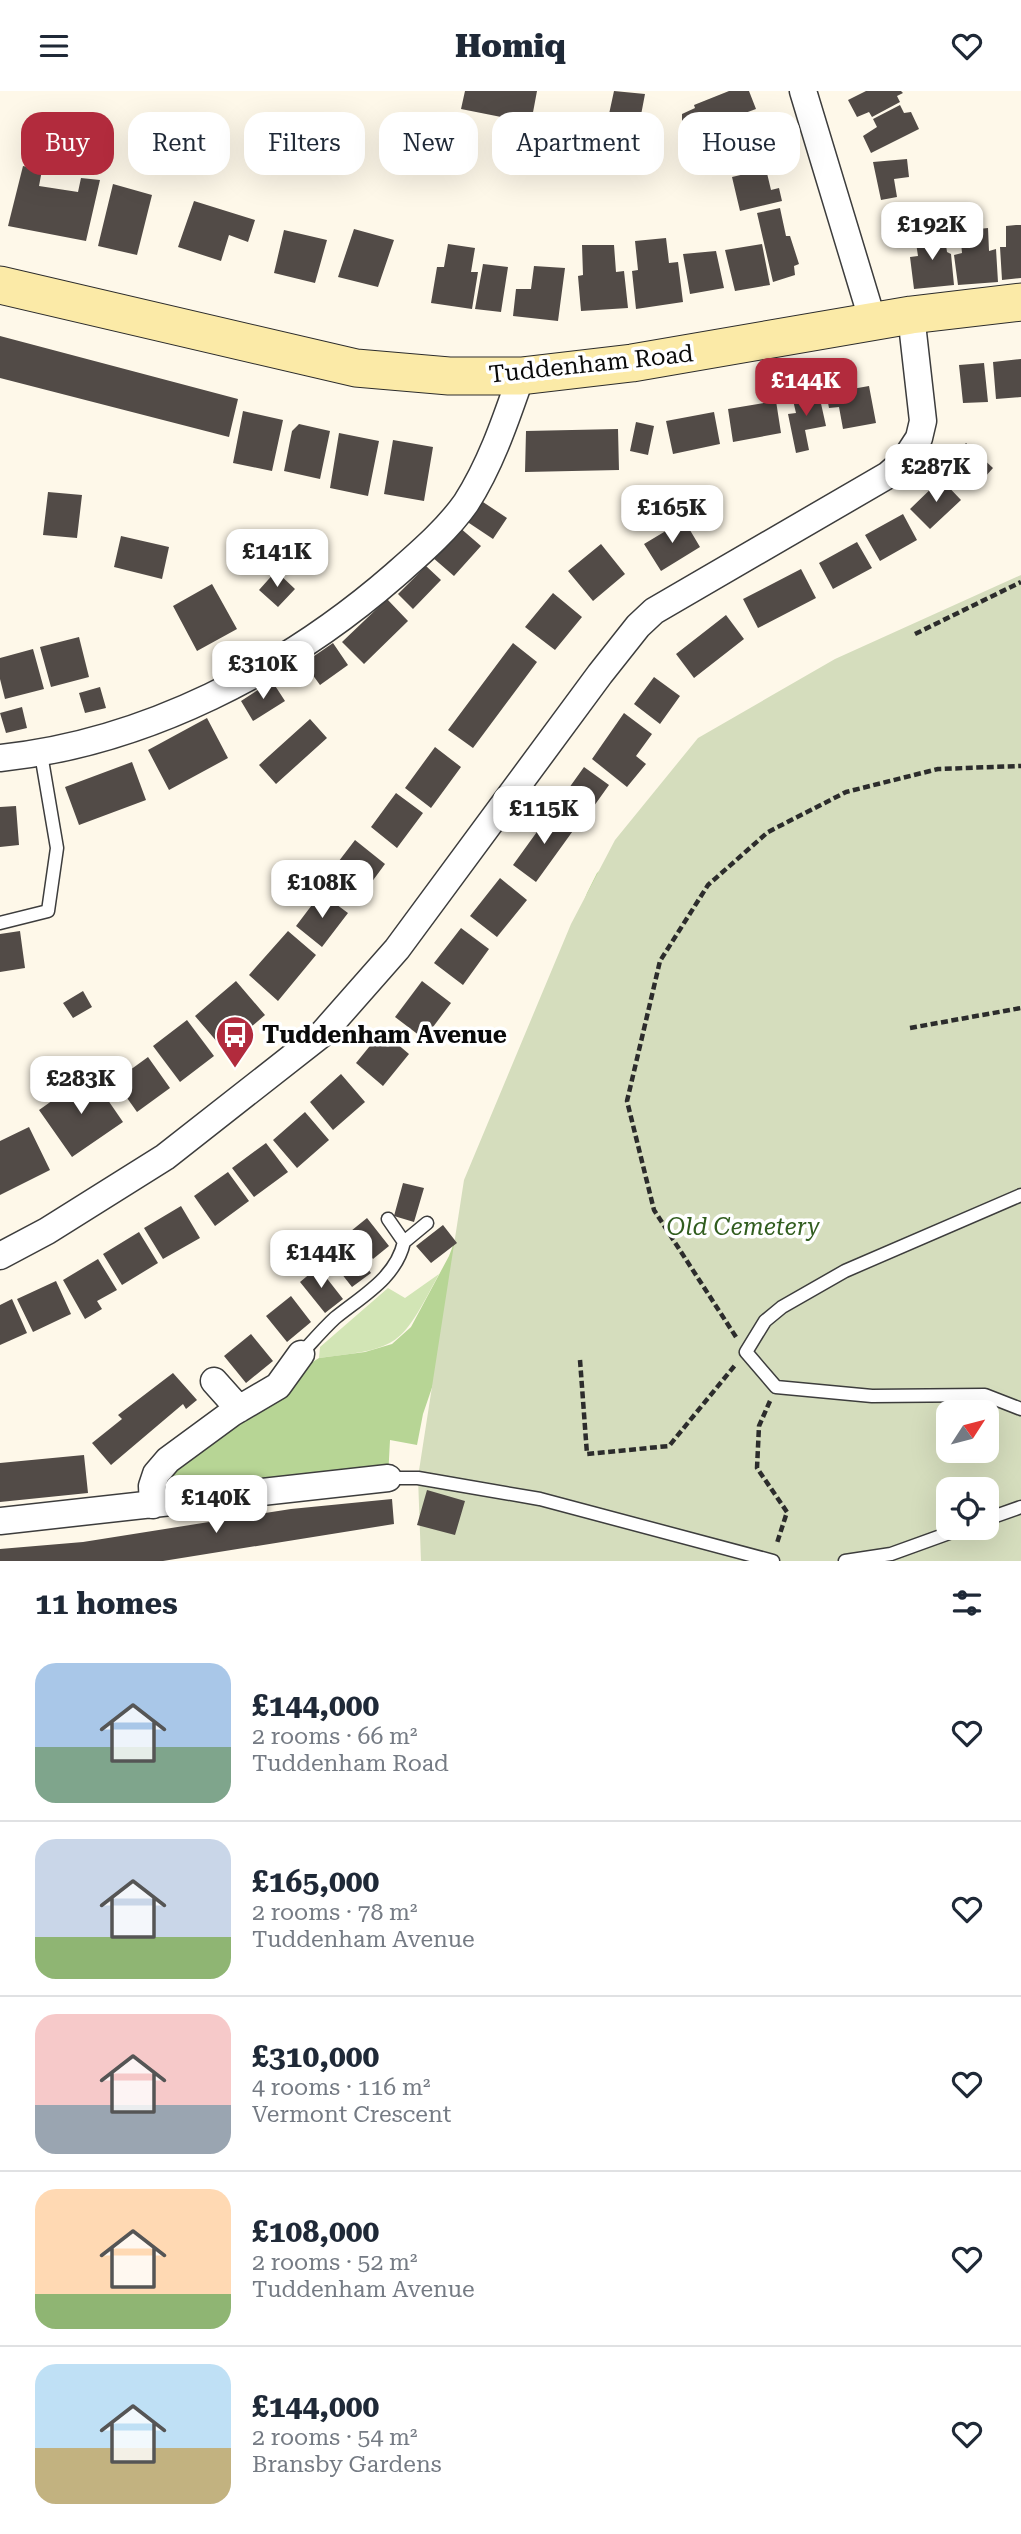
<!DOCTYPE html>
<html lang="en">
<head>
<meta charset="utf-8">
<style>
  body { margin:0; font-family:"Roboto Serif",serif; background:#f2f2f3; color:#1f2937; height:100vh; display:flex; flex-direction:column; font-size:26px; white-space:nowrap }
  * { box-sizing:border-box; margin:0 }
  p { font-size:23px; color:#747a83 }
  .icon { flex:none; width:38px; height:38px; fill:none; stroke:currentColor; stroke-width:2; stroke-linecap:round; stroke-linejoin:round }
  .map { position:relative; height:1470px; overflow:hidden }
  .side { display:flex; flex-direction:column; background:#fff; flex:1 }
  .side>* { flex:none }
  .banner { position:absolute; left:21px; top:21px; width:980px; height:63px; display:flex; gap:14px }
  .needle { width:46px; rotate:54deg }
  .buttons { position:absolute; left:936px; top:1309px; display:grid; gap:14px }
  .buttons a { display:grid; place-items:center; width:63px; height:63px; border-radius:14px; background:#fff; box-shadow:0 7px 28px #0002; font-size:35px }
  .price { position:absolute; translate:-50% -60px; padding:0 16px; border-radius:14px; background:#fff; color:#222; font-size:23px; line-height:46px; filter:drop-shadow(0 2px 4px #0008) }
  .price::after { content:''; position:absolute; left:50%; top:42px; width:21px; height:16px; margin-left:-10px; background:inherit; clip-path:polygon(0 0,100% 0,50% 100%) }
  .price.on { background:#b22b3d; color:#fff }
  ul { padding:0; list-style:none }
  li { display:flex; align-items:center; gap:21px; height:175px; padding:0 35px }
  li+li { border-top:2px solid #e0e1e3 }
  li span { display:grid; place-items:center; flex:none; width:196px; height:140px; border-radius:21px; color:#555 }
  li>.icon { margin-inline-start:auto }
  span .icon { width:84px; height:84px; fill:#fffc; stroke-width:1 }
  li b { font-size:30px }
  h2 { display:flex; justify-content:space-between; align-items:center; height:84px; padding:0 35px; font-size:30px }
  .tag { padding:0 24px; border-radius:21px; background:#fff; box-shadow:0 7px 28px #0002; font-size:24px; line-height:63px }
  .tag.on { background:#b22b3d; color:#fff }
  header { display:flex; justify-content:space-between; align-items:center; height:91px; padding:0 35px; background:#fff; font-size:32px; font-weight:800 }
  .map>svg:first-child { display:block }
  .green { fill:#d2e5b5 }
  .forest { fill:#b7d595 }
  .cemetery { fill:#d5ddbd; fill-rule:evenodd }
  .building { fill:#524b47 }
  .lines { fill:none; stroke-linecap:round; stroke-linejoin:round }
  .lane-casing { stroke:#3d3d3d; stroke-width:15 }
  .street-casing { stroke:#3d3d3d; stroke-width:29 }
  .secondary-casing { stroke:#2c2c2c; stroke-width:39 }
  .path { stroke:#2c2c2c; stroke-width:4.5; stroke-dasharray:7 3.5; stroke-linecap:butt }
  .lane { stroke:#fff; stroke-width:12 }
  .street { stroke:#fff; stroke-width:26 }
  .secondary { stroke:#fbeaa7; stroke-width:37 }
  .labels { text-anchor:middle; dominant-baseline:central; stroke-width:7; stroke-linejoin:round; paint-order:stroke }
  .street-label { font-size:24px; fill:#0a0a0a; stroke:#fff }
  .poi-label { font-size:24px; font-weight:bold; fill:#0a0a0a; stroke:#fff; text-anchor:start }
  .park-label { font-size:24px; font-style:italic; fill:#315d1f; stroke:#fff }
</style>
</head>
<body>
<header><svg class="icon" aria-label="menu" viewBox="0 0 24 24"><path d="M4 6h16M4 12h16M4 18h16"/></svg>Homiq<svg class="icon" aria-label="heart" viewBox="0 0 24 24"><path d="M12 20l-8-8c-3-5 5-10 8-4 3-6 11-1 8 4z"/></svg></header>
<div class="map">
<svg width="1021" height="1470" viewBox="0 0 1021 1470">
  <rect width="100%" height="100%" fill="#fef8e9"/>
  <path class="green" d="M 439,1183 C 400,1256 401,1257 319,1267 L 320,1256 L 388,1197 L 405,1207 Z"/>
  <path class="forest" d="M 612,769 L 423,1323 L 417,1354 L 390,1349 L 388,1387 L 153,1414 L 187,1348 L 319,1267 L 365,1261 L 392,1253 L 411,1236 L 449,1165 L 587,802 L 597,782 Z"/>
  <path class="cemetery" d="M 1021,484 L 1021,1470 L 421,1470 L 418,1386 L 464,1089 L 571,833 L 615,749 L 698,647 L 835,568 ZM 948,1321 L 987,1321 L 987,1360 L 948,1360 ZM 948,1398 L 987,1398 L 987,1437 L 948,1437 Z"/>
  <path class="building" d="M 465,0 L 537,0 L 531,32 L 461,18 Z
    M 614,0 L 645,3 L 633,66 L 601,60 Z
    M 729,0 L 749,0 L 756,18 L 693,41 L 689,30 L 682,30 L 682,23 L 695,17 L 694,14 Z
    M 866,0 L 901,0 L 903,2 L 897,5 L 900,11 L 872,26 L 869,21 L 857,26 L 848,9 Z
    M 900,14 L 904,22 L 911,21 L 919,38 L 871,62 L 863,45 L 877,36 L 873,28 Z
    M 756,26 L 762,42 L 755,46 L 762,66 L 735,75 L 731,64 L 718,69 L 713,67 L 711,60 L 718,51 L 715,41 Z
    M 907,68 L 909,86 L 894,88 L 897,106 L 881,109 L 873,71 Z
    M 23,75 L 42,79 L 39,95 L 78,101 L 81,87 L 100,89 L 86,150 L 8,135 Z
    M 766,78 L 771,99 L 779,97 L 782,110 L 740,120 L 732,86 Z
    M 113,93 L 152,104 L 137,164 L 98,155 Z
    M 194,110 L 255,129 L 248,151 L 229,144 L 221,170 L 178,156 Z
    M 780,117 L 786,145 L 790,145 L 799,173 L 794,175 L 795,184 L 773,191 L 757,122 Z
    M 1016,134 L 1021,134 L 1021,187 L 1002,189 L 1000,156 L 1006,156 L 1006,135 Z
    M 988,137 L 989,160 L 996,158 L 998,191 L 958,194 L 954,164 L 962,162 L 960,140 Z
    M 354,138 L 394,149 L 378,196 L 338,186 Z
    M 284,139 L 327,149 L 315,192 L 274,182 Z
    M 944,140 L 947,161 L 951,163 L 954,194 L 914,198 L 910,166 L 918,165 L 915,145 Z
    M 666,147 L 669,172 L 678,171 L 683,211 L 636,218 L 632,180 L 638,179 L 635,150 Z
    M 448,153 L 475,157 L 471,181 L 478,181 L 472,218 L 431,212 L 437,176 L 444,176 Z
    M 762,153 L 770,194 L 735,200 L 725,159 Z
    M 582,154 L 614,154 L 616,181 L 624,180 L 628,217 L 581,220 L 578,185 L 583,184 Z
    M 716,160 L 724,197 L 690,203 L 683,163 Z
    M 483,173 L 508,176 L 501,221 L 475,218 Z
    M 534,175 L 565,177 L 558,230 L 513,225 L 516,198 L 531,198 Z
    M 0,245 L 238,308 L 229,346 L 0,287 Z
    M 1021,268 L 1021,306 L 996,308 L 993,271 Z
    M 984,272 L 988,311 L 963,312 L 959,274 Z
    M 851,292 L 852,298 L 869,295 L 876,332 L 843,338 L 839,316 L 829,317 L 825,297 Z
    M 818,299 L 826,335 L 805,339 L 809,359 L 796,362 L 788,323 L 796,322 L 792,305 Z
    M 776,310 L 781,342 L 733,351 L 728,318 Z
    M 243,320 L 283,329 L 272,380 L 233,372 Z
    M 714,321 L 720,353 L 673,363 L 666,330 Z
    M 636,331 L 654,335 L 648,364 L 630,360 Z
    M 299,333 L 330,340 L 320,388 L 284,380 L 292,340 Z
    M 618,338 L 619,379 L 525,381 L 526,340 Z
    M 339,342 L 379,350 L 368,405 L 330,397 Z
    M 393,349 L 433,356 L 424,410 L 384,403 Z
    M 966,352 L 993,377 L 985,386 L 958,361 Z
    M 941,388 L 961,409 L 930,438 L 910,418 Z
    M 48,401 L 82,404 L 77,447 L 43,444 Z
    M 477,407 L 507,427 L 493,448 L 463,428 Z
    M 903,423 L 917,449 L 880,470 L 865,444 Z
    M 684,429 L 700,456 L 661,480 L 644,453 Z
    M 459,436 L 481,455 L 454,485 L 432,466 Z
    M 121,445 L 169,456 L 162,488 L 114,476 Z
    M 857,451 L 872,477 L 833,498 L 819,472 Z
    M 601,453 L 625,483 L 593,510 L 568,480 Z
    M 426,475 L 441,489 L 413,518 L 398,503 Z
    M 801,478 L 816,507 L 758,537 L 743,508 Z
    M 276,480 L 295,498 L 278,516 L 259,499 Z
    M 212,493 L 237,538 L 197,560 L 173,515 Z
    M 553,502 L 582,526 L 555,559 L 525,536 Z
    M 387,508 L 408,530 L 364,573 L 342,551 Z
    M 726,524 L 744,548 L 694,587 L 676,563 Z
    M 79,546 L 89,586 L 51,596 L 40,556 Z
    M 333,552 L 348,574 L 320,594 L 304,572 Z
    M 513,552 L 537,571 L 473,657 L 448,639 Z
    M 33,558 L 44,598 L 5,608 L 0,588 L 0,567 Z
    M 654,586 L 680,605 L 660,633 L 634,613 Z
    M 272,590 L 285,610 L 253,630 L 241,610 Z
    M 100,596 L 106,617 L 85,622 L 79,602 Z
    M 22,616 L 27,637 L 6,642 L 0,622 Z
    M 624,622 L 652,643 L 636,665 L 646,673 L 627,696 L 592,668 Z
    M 207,627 L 228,667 L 169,699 L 148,659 Z
    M 310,628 L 327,647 L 276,693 L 259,674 Z
    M 435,656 L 461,676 L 431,717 L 405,697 Z
    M 132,671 L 146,709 L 79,734 L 65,696 Z
    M 584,676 L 609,694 L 584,729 L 559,711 Z
    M 396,702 L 423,722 L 397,757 L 371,736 Z
    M 16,715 L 19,754 L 0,756 L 0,716 Z
    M 552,720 L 575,737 L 536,791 L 513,774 Z
    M 355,749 L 385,773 L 360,807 L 329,783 Z
    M 500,787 L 527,809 L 497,846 L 470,825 Z
    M 321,802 L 348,822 L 322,856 L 296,835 Z
    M 461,837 L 489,858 L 463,894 L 434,872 Z
    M 20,840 L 25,877 L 0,881 L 0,843 Z
    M 288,840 L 316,864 L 278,910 L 249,884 Z
    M 236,890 L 265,924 L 224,959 L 195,925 Z
    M 422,890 L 451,912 L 424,948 L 395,926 Z
    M 83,900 L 92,916 L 73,927 L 63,912 Z
    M 187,929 L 214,965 L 180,991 L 153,955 Z
    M 382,940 L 409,963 L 383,995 L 356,972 Z
    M 148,966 L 170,997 L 137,1021 L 115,990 Z
    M 90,983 L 123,1031 L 72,1066 L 39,1019 Z
    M 341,983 L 365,1011 L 333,1039 L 310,1011 Z
    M 305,1021 L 329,1049 L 297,1077 L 273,1049 Z
    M 29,1036 L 50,1079 L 0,1104 L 0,1050 Z
    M 266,1052 L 288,1081 L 254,1106 L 232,1077 Z
    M 228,1081 L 249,1110 L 215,1135 L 194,1105 Z
    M 403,1092 L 424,1097 L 414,1131 L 394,1125 Z
    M 181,1115 L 200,1147 L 163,1168 L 144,1137 Z
    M 367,1127 L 389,1155 L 373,1168 L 351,1140 Z
    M 443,1134 L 457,1152 L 431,1172 L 416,1155 Z
    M 139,1141 L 158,1172 L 122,1194 L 103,1163 Z
    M 349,1153 L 371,1182 L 352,1196 L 330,1168 Z
    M 98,1168 L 117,1199 L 97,1210 L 102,1218 L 85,1228 L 63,1189 Z
    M 318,1176 L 343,1208 L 325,1222 L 300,1191 Z
    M 56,1190 L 71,1223 L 33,1241 L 17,1208 Z
    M 291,1205 L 311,1231 L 287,1251 L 266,1225 Z
    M 12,1208 L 27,1242 L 0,1254 L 0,1214 Z
    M 251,1243 L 273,1270 L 246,1292 L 224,1265 Z
    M 173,1282 L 197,1309 L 186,1318 L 183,1313 L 111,1374 L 92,1352 L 122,1328 L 118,1324 Z
    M 84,1364 L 88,1402 L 0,1411 L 0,1372 Z
    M 427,1399 L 465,1410 L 455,1444 L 417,1434 Z
    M 392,1408 L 394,1433 L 163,1470 L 0,1470 L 0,1458 L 83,1451 L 291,1418 Z"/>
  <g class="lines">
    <g class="lane-casing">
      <path id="lane" d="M 0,832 L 48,820 L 57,757 L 41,663
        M 1021,1104 L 845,1180 L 782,1216 L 765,1230 L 746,1261 L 776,1296 L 872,1305 L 985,1304 L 1021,1318
        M 388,1128 L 404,1151 L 427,1132
        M 301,1263 C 312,1251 323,1238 335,1227 C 362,1205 396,1187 404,1151
        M 388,1387 L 418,1387 L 540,1408 L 773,1470
        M 987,1428 L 1021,1416
        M 845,1470 L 891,1463 L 963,1437"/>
    </g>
    <g class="street-casing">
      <path id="street" d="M 803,0 L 873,231
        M 0,667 C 145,652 286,579 395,484 C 420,462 447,439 466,412 C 491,373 506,328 521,285
        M 0,1165 L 47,1140 L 165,1066 L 323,942 L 397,858 L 600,583 L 638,535 L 654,520 L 888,384 L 904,370 L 919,347 L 923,330 L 911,224
        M 214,1290 L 239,1318
        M 153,1414 L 152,1395 L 156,1383 L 168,1369 L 232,1322 L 278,1295 L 301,1263
        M 0,1430 L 388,1387"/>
    </g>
    <g class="secondary-casing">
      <path id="secondary" d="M 0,194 L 356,277 L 449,285 L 521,285 L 632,272 L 911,224 L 1021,211"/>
    </g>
    <path class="path" d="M 915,543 L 1021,491
      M 910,937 L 1021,917
      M 736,1246 L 654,1119 L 627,1010 L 660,870 L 708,794 L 768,741 L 846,701 L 938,678 L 1021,675
      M 580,1269 L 587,1363 L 669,1355 L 736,1273
      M 770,1310 L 759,1335 L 757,1377 L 787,1421 L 777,1452"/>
    <use href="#lane" class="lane"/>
    <use href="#street" class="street"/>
    <use href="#secondary" class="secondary"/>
  </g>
  <defs>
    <g id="bus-pin" transform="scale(2.0125)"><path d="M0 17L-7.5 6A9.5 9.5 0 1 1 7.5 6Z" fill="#b22b3d" stroke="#fff"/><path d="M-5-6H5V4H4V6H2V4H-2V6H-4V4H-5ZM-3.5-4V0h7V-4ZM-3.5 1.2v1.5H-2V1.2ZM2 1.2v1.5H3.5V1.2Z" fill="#fff"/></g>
  </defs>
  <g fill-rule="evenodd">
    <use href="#bus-pin" x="235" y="944"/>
  </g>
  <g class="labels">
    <g class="street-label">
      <text transform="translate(591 273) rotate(-6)">Tuddenham Road</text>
    </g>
    <g class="poi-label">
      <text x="262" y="944">Tuddenham Avenue</text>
    </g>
    <g class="park-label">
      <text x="743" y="1136">Old Cemetery</text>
    </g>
  </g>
</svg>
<div class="buttons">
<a><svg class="needle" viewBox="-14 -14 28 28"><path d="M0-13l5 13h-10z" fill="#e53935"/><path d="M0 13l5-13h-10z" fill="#747a83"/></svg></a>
<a><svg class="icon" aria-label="locate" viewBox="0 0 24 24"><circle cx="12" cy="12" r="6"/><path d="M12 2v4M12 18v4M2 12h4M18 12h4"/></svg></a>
</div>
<b class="price" style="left:932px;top:171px">£192K</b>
<b class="price on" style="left:806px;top:327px">£144K</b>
<b class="price" style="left:936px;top:413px">£287K</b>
<b class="price" style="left:672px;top:454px">£165K</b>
<b class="price" style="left:277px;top:498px">£141K</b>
<b class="price" style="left:263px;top:610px">£310K</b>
<b class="price" style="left:544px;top:755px">£115K</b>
<b class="price" style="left:322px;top:829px">£108K</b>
<b class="price" style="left:81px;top:1025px">£283K</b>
<b class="price" style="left:321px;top:1199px">£144K</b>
<b class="price" style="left:216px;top:1444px">£140K</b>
<div class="banner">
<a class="tag on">Buy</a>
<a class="tag">Rent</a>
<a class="tag">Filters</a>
<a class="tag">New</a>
<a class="tag">Apartment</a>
<a class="tag">House</a>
</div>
</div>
<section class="side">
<h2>11 homes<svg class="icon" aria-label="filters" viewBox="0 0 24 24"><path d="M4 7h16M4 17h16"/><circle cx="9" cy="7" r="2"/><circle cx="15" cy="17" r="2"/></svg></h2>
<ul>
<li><span style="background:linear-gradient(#a9c7e8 60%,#7fa58c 0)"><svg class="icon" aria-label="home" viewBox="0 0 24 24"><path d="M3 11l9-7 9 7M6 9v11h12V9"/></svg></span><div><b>£144,000</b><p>2 rooms · 66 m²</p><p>Tuddenham Road</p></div><svg class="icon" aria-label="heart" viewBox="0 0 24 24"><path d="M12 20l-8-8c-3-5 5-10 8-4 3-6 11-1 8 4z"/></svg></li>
<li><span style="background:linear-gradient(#c9d6e8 70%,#8fb573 0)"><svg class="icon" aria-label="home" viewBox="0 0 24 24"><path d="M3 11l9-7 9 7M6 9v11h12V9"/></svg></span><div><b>£165,000</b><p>2 rooms · 78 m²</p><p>Tuddenham Avenue</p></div><svg class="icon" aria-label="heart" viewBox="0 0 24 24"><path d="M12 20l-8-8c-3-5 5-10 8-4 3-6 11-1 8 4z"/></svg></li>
<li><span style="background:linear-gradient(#f6c9c9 65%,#9aa5b1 0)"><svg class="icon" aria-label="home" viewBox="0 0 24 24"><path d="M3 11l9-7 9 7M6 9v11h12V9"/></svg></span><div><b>£310,000</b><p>4 rooms · 116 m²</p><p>Vermont Crescent</p></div><svg class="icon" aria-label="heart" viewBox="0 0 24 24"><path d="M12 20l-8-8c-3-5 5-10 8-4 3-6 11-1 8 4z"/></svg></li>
<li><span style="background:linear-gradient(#ffd9b3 75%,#8fb573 0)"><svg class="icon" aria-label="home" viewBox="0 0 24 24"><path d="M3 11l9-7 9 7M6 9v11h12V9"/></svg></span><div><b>£108,000</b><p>2 rooms · 52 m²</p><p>Tuddenham Avenue</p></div><svg class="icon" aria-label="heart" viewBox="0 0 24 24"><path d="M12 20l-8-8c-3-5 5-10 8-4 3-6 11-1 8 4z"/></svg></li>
<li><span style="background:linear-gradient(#bfe0f5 60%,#c2b280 0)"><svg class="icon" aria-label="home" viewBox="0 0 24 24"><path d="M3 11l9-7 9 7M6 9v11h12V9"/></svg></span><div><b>£144,000</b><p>2 rooms · 54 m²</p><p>Bransby Gardens</p></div><svg class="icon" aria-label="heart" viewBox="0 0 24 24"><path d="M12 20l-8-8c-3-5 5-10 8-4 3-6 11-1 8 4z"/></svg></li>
</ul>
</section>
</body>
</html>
